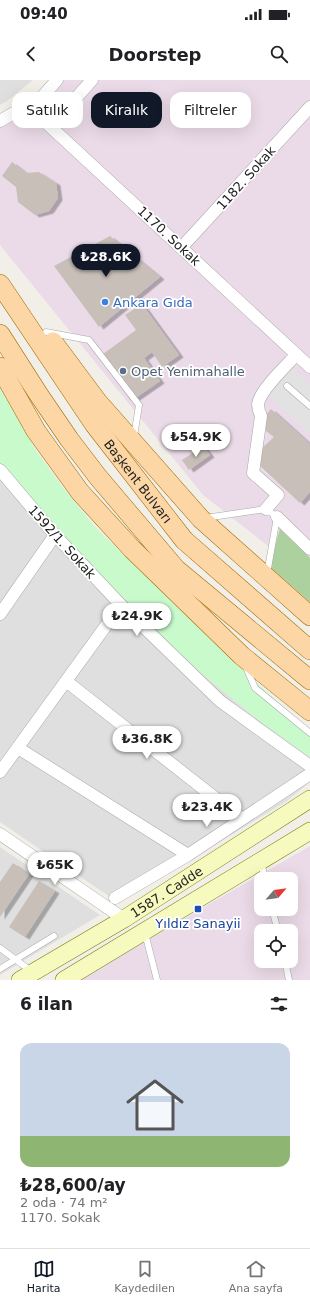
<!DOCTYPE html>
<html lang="tr">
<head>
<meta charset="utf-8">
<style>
  body { margin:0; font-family:"DejaVu Sans",sans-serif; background:#f6f6f6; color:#202124; height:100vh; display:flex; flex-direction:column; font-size:15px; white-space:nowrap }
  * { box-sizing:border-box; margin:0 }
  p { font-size:13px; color:#757577 }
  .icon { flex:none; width:22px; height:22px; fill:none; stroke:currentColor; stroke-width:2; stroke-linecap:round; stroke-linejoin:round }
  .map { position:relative; height:900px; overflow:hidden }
  .side { display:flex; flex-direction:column; background:#fff; flex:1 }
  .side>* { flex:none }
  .hud { position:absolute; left:12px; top:12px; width:286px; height:36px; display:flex; gap:8px }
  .needle { width:26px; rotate:62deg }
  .fabs { position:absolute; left:254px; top:792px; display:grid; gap:8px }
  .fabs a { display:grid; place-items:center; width:44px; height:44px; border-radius:8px; background:#fff; box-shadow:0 4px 16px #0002; font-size:20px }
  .price { position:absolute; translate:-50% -34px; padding:0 9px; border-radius:14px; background:#fff; color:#222; font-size:13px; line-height:26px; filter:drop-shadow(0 1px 2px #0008) }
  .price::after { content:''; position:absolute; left:50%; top:24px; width:12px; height:9px; margin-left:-6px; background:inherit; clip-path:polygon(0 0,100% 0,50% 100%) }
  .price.selected { background:#111827; color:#fff }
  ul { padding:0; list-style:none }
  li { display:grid; align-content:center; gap:8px; height:212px; padding:0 20px }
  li+li { border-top:1px solid #e0e0e0 }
  li span { display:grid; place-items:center; height:124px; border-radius:12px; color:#555 }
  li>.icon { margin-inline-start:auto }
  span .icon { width:72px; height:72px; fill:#fffc; stroke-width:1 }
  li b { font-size:17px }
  h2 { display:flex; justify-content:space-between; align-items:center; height:48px; padding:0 20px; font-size:17px }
  .tag { padding:0 14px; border-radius:12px; background:#fff; box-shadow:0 4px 16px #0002; font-size:14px; line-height:36px }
  .tag.selected { background:#111827; color:#fff }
  .status { display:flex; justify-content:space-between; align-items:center; height:28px; padding:0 20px; background:#fff; direction:ltr }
  .status svg { height:11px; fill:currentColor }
  header { display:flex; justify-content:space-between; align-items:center; height:52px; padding:0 20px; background:#fff; font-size:18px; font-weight:600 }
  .tabs { display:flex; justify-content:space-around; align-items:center; height:56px; border-top:1px solid #e0e0e0; background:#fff; font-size:11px; color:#757577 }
  .tabs a { display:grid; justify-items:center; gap:2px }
  .tabs .selected { color:#111827 }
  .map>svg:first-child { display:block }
  .residential { fill:#e0dfdf }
  .industrial { fill:#ebdbe8; fill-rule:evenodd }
  .forest { fill:#add19e }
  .park { fill:#c8facc }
  .parking { fill:#e2e2e2 }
  .building { fill:#c7bfb8; filter:url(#shadow) }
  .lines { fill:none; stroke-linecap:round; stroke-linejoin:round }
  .service-casing { stroke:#a9a9a9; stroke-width:7 }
  .minor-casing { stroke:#a9a9a9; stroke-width:13 }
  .secondary-casing { stroke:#707d05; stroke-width:18 }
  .primary-casing { stroke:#a06b00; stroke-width:20 }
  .service { stroke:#fff; stroke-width:6 }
  .minor { stroke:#fff; stroke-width:12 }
  .secondary { stroke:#f7fabf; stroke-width:17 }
  .primary { stroke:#fcd6a4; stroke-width:19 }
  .shop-dot { fill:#3f7fe0; stroke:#fff; stroke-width:1.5 }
  .service-dot { fill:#5c6f8a; stroke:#fff; stroke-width:1.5 }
  .transit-dot { fill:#1a4fb4; stroke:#fff; stroke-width:1.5 }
  .labels { text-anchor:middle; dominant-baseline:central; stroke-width:3.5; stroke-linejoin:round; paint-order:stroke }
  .street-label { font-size:13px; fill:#222; stroke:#fff }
  .shop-label { font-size:13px; fill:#366cbe; stroke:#fff; text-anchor:start }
  .service-label { font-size:13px; fill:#4e5e75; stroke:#fff; text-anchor:start }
  .transit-label { font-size:13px; fill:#164399; stroke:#fff }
</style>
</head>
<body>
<div class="status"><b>09:40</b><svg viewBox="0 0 49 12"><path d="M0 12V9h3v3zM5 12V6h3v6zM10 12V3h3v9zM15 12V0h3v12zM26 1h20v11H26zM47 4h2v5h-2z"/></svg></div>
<header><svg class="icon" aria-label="back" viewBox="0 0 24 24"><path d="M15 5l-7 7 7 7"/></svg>Doorstep<svg class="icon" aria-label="search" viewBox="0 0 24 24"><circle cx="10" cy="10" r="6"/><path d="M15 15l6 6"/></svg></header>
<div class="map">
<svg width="310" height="900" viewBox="0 0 310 900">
  <defs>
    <filter id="shadow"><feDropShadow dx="4.5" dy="2.5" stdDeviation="0" flood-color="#0004"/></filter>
  </defs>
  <rect width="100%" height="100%" fill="#f2efe9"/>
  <path class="residential" d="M 0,0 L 33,0 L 7,21 L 0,25 Z
    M 0,382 L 36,427 L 195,588 L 266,646 L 310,677 L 310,702 L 287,721 L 119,823 L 0,742 Z
    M 0,767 L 100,835 L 0,895 Z"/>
  <path class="industrial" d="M 52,0 L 310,0 L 310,499 L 203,415 L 0,165 L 0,41 L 27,25 Z
    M 310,766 L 310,900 L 77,900 ZM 261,799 L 291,799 L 291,829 L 261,829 ZM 261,851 L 291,851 L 291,881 L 261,881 Z"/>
  <path class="forest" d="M 280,449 L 310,478 L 310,522 L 269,486 Z"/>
  <path class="park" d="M 0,308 L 37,372 L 61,405 L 96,448 L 236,584 L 310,651 L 310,677 L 266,646 L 195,588 L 80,476 L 36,427 L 0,382 Z"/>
  <path class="parking" d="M 292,288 L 310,304 L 310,353 L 268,316 Z"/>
  <path class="building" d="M 12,82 L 26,93 L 39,92 L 56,103 L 58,118 L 49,131 L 35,135 L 18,122 L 16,107 L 2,96 Z
    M 110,156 L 160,197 L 99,247 L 54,186 Z
    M 142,224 L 179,275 L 162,287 L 152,272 L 144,278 L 160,301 L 131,321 L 99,277 L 136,250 L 125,235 Z
    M 271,329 L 310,364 L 310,412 L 300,423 L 259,385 L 261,369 L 274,357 L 266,351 L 266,335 Z
    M 203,366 L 210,375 L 189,390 L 182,380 Z
    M 13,783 L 29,794 L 0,837 L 0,802 Z
    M 39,801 L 55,811 L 25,857 L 9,847 Z"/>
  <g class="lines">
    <g class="service-casing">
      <path id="service" d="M 46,252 L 89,260 L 139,325 L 134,357
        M 287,306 L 310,326
        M 205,438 L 266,429 L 277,437 L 267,494
        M 246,587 L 255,608 L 310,653
        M 261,782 L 265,799
        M 272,829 L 278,851
        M 145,853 L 157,900
        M 0,868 L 31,891
        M 285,881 L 289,900
        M 0,889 L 54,856"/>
    </g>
    <g class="minor-casing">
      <path id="minor" d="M 27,25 L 310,287
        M 0,41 L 43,16 L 57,0
        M 51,46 L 92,0
        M 181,168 L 310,27
        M 0,390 L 55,455 L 121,525 L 220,621 L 310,686
        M 266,429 L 278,415 L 253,393 L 261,336 C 259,332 258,328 258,324 C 260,310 286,286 296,275
        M 277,437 L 310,469
        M 0,534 L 55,455
        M 66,601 L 242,739
        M 18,668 L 188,775
        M 0,692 L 121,525
        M 0,754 L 124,839
        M 115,818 L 188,775 L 310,694"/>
    </g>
    <g class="secondary-casing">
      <g id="secondary">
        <path id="s1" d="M 20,900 L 124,839 L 310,719"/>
        <path d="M 64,900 L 310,751"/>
      </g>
    </g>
    <g class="primary-casing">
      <g id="primary">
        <path id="s2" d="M 0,204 L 94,344 L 184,460 L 310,570"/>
        <path d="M 0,254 L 39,315 L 69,359 L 98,397 L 176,489 L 310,600"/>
        <path d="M 53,262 L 97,321 L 201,439 L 310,536"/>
        <path d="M 0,287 L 36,351 L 80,412 L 132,469 L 242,576 L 310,631"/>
      </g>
    </g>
    <use href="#service" class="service"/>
    <use href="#minor" class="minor"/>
    <use href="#secondary" class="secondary"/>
    <use href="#primary" class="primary"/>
  </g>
  <circle class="shop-dot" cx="105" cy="222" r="4"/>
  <circle class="service-dot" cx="123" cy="291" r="4"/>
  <rect class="transit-dot" x="194" y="825" width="8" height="8" rx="2"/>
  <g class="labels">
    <g class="street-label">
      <text transform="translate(246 98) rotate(-48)">1182. Sokak</text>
      <text transform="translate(169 156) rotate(43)">1170. Sokak</text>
      <text stroke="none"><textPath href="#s2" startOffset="241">Başkent Bulvarı</textPath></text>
      <text transform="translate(62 462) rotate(48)">1592/1. Sokak</text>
      <text stroke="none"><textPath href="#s1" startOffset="171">1587. Cadde</textPath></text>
    </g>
    <g class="shop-label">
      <text x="113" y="222">Ankara Gıda</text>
    </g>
    <g class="service-label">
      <text x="131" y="291">Opet Yenimahalle</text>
    </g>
    <g class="transit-label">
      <text x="198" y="843">Yıldız Sanayii</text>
    </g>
  </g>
</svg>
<div class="fabs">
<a><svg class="needle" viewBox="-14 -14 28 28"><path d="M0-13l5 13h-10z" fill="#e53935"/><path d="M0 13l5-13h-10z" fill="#757577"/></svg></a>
<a><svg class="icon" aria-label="locate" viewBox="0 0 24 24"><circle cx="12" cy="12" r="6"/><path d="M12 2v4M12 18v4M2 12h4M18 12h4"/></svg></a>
</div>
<b class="price selected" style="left:106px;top:198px">₺28.6K</b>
<b class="price" style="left:196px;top:378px">₺54.9K</b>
<b class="price" style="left:137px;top:557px">₺24.9K</b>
<b class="price" style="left:147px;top:680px">₺36.8K</b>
<b class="price" style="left:207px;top:748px">₺23.4K</b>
<b class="price" style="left:55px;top:806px">₺65K</b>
<div class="hud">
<a class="tag">Satılık</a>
<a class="tag selected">Kiralık</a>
<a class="tag">Filtreler</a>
</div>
</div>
<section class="side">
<h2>6 ilan<svg class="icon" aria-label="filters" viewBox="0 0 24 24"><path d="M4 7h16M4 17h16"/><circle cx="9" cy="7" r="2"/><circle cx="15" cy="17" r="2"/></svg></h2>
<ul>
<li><span style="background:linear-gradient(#c9d6e8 75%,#8fb573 0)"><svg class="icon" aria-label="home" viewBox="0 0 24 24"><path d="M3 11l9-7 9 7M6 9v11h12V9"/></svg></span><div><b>₺28,600/ay</b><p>2 oda · 74 m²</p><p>1170. Sokak</p></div></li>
</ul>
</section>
<nav class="tabs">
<a class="selected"><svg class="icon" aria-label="map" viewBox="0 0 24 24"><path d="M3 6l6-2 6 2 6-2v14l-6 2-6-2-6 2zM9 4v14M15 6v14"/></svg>Harita</a>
<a><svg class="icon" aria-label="saved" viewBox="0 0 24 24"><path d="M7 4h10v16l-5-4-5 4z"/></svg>Kaydedilen</a>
<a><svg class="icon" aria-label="home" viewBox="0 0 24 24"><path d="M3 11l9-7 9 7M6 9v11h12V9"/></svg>Ana sayfa</a>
</nav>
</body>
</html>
